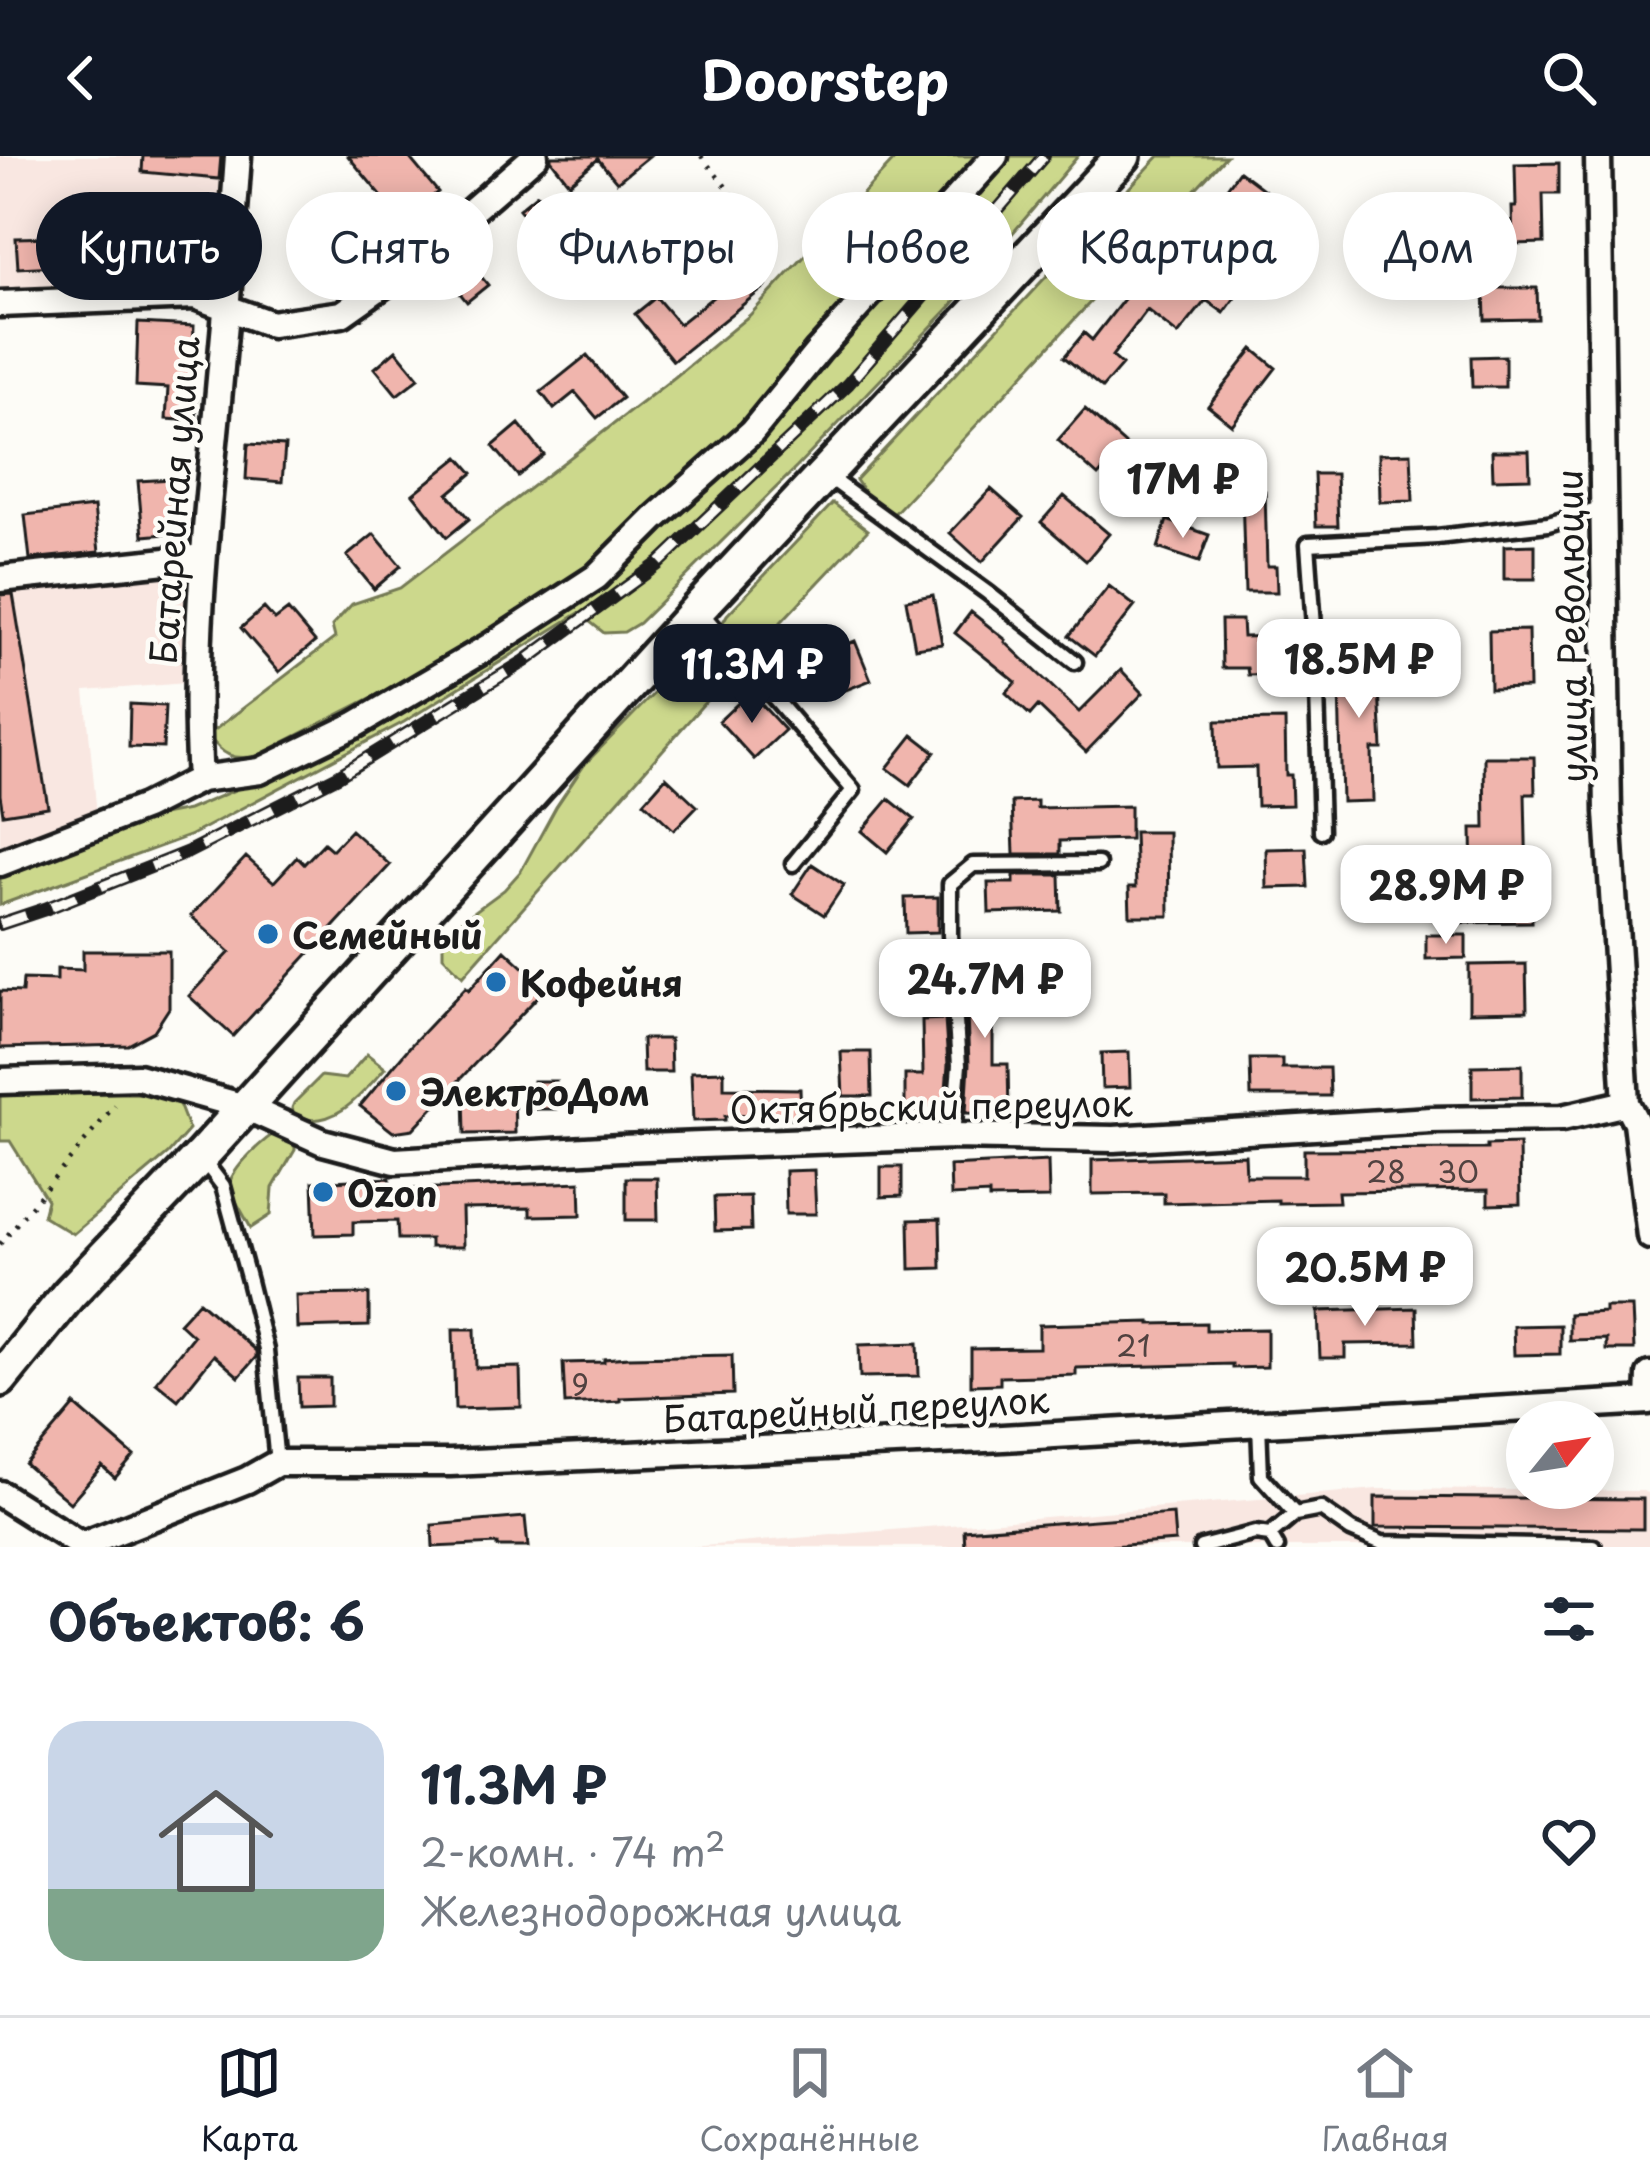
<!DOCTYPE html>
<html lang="ru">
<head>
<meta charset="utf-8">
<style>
  body { margin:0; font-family:"Playpen Sans",sans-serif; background:#f6f6f7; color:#1f2937; height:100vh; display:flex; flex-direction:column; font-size:45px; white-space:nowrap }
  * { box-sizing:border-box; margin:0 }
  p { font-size:39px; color:#747a83 }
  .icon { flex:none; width:66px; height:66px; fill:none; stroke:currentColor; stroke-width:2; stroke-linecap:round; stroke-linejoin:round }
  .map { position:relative; height:1391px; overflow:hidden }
  .panel { display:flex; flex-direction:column; background:#fff; flex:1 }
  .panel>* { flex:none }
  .top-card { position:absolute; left:36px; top:36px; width:1578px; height:108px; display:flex; gap:24px }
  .needle { width:78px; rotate:60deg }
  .controls { position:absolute; left:1506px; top:1245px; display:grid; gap:24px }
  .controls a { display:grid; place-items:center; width:108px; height:108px; border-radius:50%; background:#fff; box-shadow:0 6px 30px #0003; font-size:60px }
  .price { position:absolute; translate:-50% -102px; padding:0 27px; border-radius:24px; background:#fff; color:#222; font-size:39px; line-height:78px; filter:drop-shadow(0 3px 6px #0008) }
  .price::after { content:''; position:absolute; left:50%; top:72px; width:36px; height:27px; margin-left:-18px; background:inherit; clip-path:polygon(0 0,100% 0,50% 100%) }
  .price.current { background:#111827; color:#fff }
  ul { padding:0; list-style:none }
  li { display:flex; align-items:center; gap:36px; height:300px; padding:0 48px }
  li+li { border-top:3px solid #e0e1e3 }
  li span { display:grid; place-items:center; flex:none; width:336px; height:240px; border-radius:36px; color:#555 }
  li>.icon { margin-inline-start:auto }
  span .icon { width:144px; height:144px; fill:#fffc; stroke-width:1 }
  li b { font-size:51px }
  h2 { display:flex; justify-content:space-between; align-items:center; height:144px; padding:0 48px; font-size:51px }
  .chip { padding:0 42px; border-radius:54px; background:#fff; box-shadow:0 6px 30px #0003; font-size:42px; line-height:108px }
  .chip.current { background:#111827; color:#fff }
  header { display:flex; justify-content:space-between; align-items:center; height:156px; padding:0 48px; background:#111827; color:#fff; font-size:54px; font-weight:700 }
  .menu { display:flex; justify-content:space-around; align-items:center; height:168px; border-top:3px solid #e0e1e3; background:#fff; font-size:33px; color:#747a83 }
  .menu a { display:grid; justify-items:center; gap:6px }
  .menu .current { color:#111827 }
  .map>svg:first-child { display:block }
  .built { fill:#f9e7e1 }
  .green { fill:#ccd88c; stroke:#747a54; stroke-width:3 }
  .building { fill:#f0b5ad; stroke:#1c1c1c; stroke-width:3 }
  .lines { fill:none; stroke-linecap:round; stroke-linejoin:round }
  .lane-casing { stroke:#1c1c1c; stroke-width:21 }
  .street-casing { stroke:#1c1c1c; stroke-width:33 }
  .secondary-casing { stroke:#1c1c1c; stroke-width:42 }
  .path { stroke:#1c1c1c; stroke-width:4.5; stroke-dasharray:3 9; stroke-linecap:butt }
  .lane { stroke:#fdfcf7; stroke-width:12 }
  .street { stroke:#fdfcf7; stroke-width:24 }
  .secondary { stroke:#fdfcf7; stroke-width:33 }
  .rail-casing { stroke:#1c1c1c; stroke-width:14 }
  .rail { stroke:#fdfcf7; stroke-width:9; stroke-dasharray:27; stroke-linecap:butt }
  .poi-dot { fill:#1f6fb2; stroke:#fdfcf7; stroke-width:4.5 }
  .labels { text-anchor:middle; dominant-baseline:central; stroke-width:9; stroke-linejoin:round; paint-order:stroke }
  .number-label { font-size:30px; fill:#514240 }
  .street-label { font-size:36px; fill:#1c1c1c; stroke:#fdfcf7 }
  .poi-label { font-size:36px; font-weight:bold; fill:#1c1c1c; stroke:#fdfcf7; text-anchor:start }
</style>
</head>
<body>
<header><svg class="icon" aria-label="back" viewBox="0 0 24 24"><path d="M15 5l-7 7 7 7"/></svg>Doorstep<svg class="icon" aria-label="search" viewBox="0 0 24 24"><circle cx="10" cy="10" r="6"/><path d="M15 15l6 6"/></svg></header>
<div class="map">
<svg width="1650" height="1391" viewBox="0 0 1650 1391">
  <rect width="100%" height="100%" fill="#fdfcf7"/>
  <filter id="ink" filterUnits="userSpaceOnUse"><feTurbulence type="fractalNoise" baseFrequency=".00833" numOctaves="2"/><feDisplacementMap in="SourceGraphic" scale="24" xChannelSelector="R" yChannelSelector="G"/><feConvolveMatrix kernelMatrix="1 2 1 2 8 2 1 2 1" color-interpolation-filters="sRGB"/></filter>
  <g filter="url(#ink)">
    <path class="built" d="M 0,0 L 238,0 L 227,153 L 0,148 Z
      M 201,416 L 199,526 L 85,535 L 98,669 L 0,707 L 0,421 Z
      M 1377,1333 L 1643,1335 L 1650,1338 L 1650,1391 L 691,1391 Z"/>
    <path class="green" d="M 898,0 L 981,0 L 770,248 L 597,409 L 534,453 L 443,505 L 257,600 C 233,605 222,599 208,579 L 335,482 L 332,470 L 352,448 L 400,432 L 675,221 L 750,159 Z
      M 1006,0 L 1078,0 L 950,151 L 797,311 L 639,467 L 624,476 L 604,477 L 579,457 L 404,566 L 189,680 L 0,749 L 0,719 L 157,660 L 188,654 L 256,625 L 597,422 Z
      M 1159,0 L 1226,0 L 891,361 L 865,337 L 856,324 Z
      M 833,347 L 868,374 L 749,500 L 722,468 L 727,459 Z
      M 713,477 L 738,509 L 463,820 L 443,800 L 443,785 L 456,769 L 504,734 L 521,715 L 556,651 L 585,608 Z
      M 367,898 L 385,912 C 363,937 333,976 295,960 L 292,952 L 294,947 L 321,920 L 345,923 Z
      M 158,937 L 179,948 L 189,974 L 168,998 L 73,1078 L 43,1060 L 47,1044 L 10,985 L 0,985 L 0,938 Z
      M 282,973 L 294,981 L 295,994 L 273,1032 L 271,1059 L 251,1072 L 228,1031 C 232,1012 264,982 282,973 Z"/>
    <path class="building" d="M 143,0 L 221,0 L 219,23 L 142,16 Z
      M 348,0 L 408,0 L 438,36 L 402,65 Z
      M 551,0 L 649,0 L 617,26 L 598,3 L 569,27 L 551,4 Z
      M 1559,7 L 1559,38 L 1543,38 L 1544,87 L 1513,88 L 1512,51 L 1516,51 L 1515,8 Z
      M 1239,15 L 1274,41 L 1234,93 L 1258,110 L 1224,157 L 1206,144 L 1178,179 L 1147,154 L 1112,200 L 1122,209 L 1102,232 L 1064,201 L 1084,177 L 1092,184 L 1152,107 L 1179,128 L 1232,55 L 1218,44 Z
      M 537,38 L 564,70 L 546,86 L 519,53 Z
      M 54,81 L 56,110 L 18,112 L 16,82 Z
      M 465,101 L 488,129 L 467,146 L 444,118 Z
      M 743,102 L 766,130 L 673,205 L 635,158 L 656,141 L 679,168 L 732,126 L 725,117 Z
      M 1484,132 L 1537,132 L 1538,163 L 1485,164 Z
      M 138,167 L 194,170 L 191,241 L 197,242 L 196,265 L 166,263 L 168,232 L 136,230 Z
      M 1253,193 L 1276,212 L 1232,269 L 1208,250 Z
      M 396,194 L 419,222 L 397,239 L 375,212 Z
      M 587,199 L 622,242 L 597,262 L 575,236 L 554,253 L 541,236 Z
      M 1505,200 L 1505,231 L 1472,231 L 1471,201 Z
      M 1085,253 L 1126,289 L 1098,320 L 1058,284 Z
      M 519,268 L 544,299 L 518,320 L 493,290 Z
      M 248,288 L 285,290 L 282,326 L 246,323 Z
      M 1492,295 L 1529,295 L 1530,322 L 1493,323 Z
      M 1411,297 L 1413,345 L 1380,346 L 1379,298 Z
      M 459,301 L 473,317 L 448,338 L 469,363 L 447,381 L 413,338 Z
      M 1314,318 L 1336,318 L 1338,370 L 1316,370 Z
      M 172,323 L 177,377 L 143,380 L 138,325 Z
      M 991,333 L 1023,361 L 982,406 L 950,377 Z
      M 1265,335 L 1267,410 L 1276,410 L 1277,436 L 1245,436 L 1242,336 Z
      M 1064,340 L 1109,378 L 1086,405 L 1041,366 Z
      M 94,351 L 99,396 L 30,403 L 25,359 Z
      M 1167,364 L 1209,379 L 1199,406 L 1158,392 Z
      M 374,378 L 401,410 L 374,433 L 347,400 Z
      M 1535,389 L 1535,423 L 1504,423 L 1504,390 Z
      M 1109,430 L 1135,450 L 1095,500 L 1069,480 Z
      M 13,438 L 48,651 L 3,658 L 0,639 L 0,439 Z
      M 933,439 L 942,488 L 915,492 L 906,444 Z
      M 264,452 L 275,464 L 288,454 L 315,486 L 279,516 L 241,472 Z
      M 971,456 L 1006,484 L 1005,486 L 1079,556 L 1121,514 L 1143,537 L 1086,596 L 1038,550 L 1030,559 L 1006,537 L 1016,526 L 955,477 Z
      M 1221,464 L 1242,464 L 1243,481 L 1282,480 L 1282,518 L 1248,519 L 1247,512 L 1222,512 Z
      M 1528,474 L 1529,532 L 1490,533 L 1489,475 Z
      M 855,485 L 871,524 L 828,541 L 812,502 Z
      M 1377,491 L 1382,593 L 1372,593 L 1373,645 L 1342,646 L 1338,492 Z
      M 750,536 L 785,574 L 754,603 L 719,565 Z
      M 130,548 L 165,550 L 163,592 L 129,591 Z
      M 1285,564 L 1286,619 L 1291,619 L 1292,649 L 1257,650 L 1256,611 L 1217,612 L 1216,565 Z
      M 913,579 L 935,596 L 910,629 L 887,612 Z
      M 1484,601 L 1534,601 L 1535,638 L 1525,638 L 1527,729 L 1531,729 L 1532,766 L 1446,767 L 1445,732 L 1473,731 L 1472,672 L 1485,672 Z
      M 666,621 L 697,650 L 674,674 L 644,646 Z
      M 889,643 L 914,663 L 887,696 L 862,675 Z
      M 1037,645 L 1037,652 L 1130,650 L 1130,683 L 1060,685 L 1060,698 L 1014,698 L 1012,646 Z
      M 351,674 L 390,709 L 233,880 L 189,840 L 230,796 L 191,760 L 246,701 L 274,726 L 297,701 L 304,708 L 324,687 L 332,694 Z
      M 1134,676 L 1168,676 L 1169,760 L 1130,760 L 1129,731 L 1136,731 Z
      M 1306,692 L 1308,731 L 1267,732 L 1266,693 Z
      M 812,708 L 844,729 L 824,759 L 792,738 Z
      M 1014,719 L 1060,719 L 1061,755 L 989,757 L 988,727 L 1014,727 Z
      M 938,741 L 938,776 L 906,777 L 905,742 Z
      M 1426,779 L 1466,779 L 1466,802 L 1426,803 Z
      M 505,794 L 546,832 L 413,973 L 393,976 L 360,950 L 412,888 L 466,831 L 469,834 Z
      M 83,795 L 169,795 L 169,852 L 154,875 L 128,889 L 0,892 L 0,835 L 22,836 L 23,823 L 57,824 L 57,813 L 83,814 Z
      M 1008,808 L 1008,838 L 993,838 L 993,908 L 1008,908 L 1009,958 L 966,957 L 969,908 L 965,809 Z
      M 1526,808 L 1527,855 L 1469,856 L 1469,809 Z
      M 945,863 L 948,909 L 944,957 L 905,958 L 905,919 L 923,919 L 922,864 Z
      M 642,883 L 670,883 L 671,916 L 643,916 Z
      M 841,896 L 871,896 L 872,940 L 843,940 Z
      M 1129,896 L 1130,931 L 1102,932 L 1101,897 Z
      M 1250,903 L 1282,903 L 1282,912 L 1329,912 L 1330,940 L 1251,940 Z
      M 1522,909 L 1522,941 L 1472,942 L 1472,910 Z
      M 724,915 L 724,932 L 800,933 L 801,962 L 779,962 L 779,959 L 725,960 L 725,964 L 693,965 L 691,916 Z
      M 533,925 L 556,925 L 556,953 L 533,953 Z
      M 514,938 L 515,977 L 465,978 L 464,939 Z
      M 1519,988 L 1520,1048 L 1488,1049 L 1488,1034 L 1338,1036 L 1339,1046 L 1278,1047 L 1278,1044 L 1164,1047 L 1164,1037 L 1092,1038 L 1092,1004 L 1245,999 L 1246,1020 L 1304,1020 L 1304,994 L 1487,993 L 1487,989 Z
      M 1048,1005 L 1049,1042 L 989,1043 L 989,1038 L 951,1040 L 950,1010 Z
      M 881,1011 L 902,1011 L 902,1040 L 881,1041 Z
      M 814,1014 L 816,1058 L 786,1058 L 785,1015 Z
      M 390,1022 L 390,1034 L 580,1026 L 581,1059 L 530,1060 L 530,1052 L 462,1053 L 463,1091 L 430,1091 L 430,1083 L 398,1083 L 397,1065 L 353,1066 L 353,1078 L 315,1079 L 313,1026 Z
      M 626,1022 L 657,1022 L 658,1064 L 626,1064 Z
      M 750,1040 L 751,1074 L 715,1075 L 714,1041 Z
      M 940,1063 L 941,1112 L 910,1113 L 909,1064 Z
      M 1461,1103 L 1461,1137 L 1430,1138 L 1428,1104 Z
      M 369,1138 L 369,1170 L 297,1172 L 296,1139 Z
      M 199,1145 L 256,1195 L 256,1201 L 239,1221 L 214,1199 L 178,1244 L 156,1226 L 193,1180 L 179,1167 Z
      M 1605,1151 L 1632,1151 L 1634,1194 L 1606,1194 L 1606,1183 L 1569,1184 L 1569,1158 L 1605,1156 Z
      M 1416,1152 L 1417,1187 L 1345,1188 L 1345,1202 L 1320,1202 L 1318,1155 Z
      M 1150,1166 L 1150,1168 L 1206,1167 L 1206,1174 L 1267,1173 L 1267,1211 L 1232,1212 L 1232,1208 L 1076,1212 L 1076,1219 L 1000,1221 L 1000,1228 L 971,1229 L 971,1193 L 1039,1192 L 1039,1169 Z
      M 1560,1169 L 1560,1198 L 1514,1199 L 1513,1170 Z
      M 453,1173 L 475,1173 L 476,1212 L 520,1211 L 521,1251 L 455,1253 Z
      M 918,1187 L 919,1220 L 860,1221 L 859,1189 Z
      M 732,1199 L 733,1238 L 620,1242 L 620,1245 L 565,1248 L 563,1207 L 604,1206 L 604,1203 L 629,1201 Z
      M 298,1222 L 330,1222 L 330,1250 L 299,1251 Z
      M 75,1249 L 134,1300 L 115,1322 L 102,1310 L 70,1347 L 25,1308 Z
      M 1375,1341 L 1643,1343 L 1643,1373 L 1375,1371 Z
      M 1173,1358 L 1175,1385 L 1099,1391 L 965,1391 L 964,1374 Z
      M 525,1361 L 528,1391 L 497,1391 L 497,1388 L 433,1391 L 432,1369 Z"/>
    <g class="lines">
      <g class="lane-casing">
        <path id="lane" d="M 827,320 L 988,437 L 1075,506
          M 701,456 L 853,634 L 793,708
          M 1321,675 L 1316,498 L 1308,388 L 1437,381 L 1548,368 L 1604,352
          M 953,980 L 959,909 L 950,779 L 950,728 L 973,709 L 1098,708
          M 201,1001 L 223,1030 L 249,1125 L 266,1194 L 277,1307
          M 1259,1267 L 1261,1320 L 1295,1358
          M 1270,1379 L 1295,1358 L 1321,1353 L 1351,1374 L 1382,1387 L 1594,1391
          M 1201,1391 L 1255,1377 L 1270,1379 L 1277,1391"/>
      </g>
      <g class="street-casing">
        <path id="street" d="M 1598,0 L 1608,656 L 1626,947 L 1636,966 L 1650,1080
          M 0,148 L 195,140 L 271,168 L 342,158 L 396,120 L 535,0
          M 0,423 L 203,401
          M 200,623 C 192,501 205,378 217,256 C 225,171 232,86 238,0
          M 0,707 L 145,651 L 200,623 L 260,615 L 355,569 L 490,490 L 596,421 L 654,363 L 752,276 L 818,195 L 995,0
          M 0,925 L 138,921 L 245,951 L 323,986 L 395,1005 L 620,992 L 953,980 L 1114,983 L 1431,964 L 1562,962 L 1626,947
          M 0,1338 L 84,1391
          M 83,1389 L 247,1324 L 277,1307 L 450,1307 L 985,1283 L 1649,1245 L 1650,1219"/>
      </g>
      <g class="secondary-casing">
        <path id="secondary" d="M 0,1223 L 69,1138 L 201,1000 L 698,453 L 1123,0"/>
      </g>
      <path class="path" d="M 701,0 L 732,38
        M 0,1088 L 115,949"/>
      <use href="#lane" class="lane"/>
      <use href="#street" class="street"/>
      <use href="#secondary" class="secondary"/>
      <g class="rail-casing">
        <path id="rail" d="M 0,768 L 45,753 L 188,696 L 338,620 L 525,505 L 658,408 L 848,228 L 1044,0"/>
      </g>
      <use href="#rail" class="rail"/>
    </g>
  </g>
  <g class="poi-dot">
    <circle cx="268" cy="778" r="12"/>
    <circle cx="496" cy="826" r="12"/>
    <circle cx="396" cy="935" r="12"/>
    <circle cx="323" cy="1036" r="12"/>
  </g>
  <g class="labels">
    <g class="number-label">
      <text x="1386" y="1014">28</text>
      <text x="1458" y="1014">30</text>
      <text x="1133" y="1188">21</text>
      <text x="580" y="1227">9</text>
    </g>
    <g class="street-label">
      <text transform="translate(173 344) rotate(-86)">Батарейная улица</text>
      <text transform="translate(1570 470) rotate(-91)">улица Революции</text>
      <text transform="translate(931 949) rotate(-1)">Октябрьский переулок</text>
      <text transform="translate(856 1252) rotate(-3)">Батарейный переулок</text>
    </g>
    <g class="poi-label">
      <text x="292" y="778">Семейный</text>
      <text x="520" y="826">Кофейня</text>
      <text x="420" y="935">ЭлектроДом</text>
      <text x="347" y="1036">Ozon</text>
    </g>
  </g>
</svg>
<div class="controls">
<a><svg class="needle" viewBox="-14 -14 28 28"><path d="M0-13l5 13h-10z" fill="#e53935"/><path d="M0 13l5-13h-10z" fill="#747a83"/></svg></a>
</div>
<b class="price" style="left:1183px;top:385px">17M ₽</b>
<b class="price" style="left:1359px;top:565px">18.5M ₽</b>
<b class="price current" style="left:752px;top:570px">11.3M ₽</b>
<b class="price" style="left:1446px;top:791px">28.9M ₽</b>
<b class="price" style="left:985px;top:885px">24.7M ₽</b>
<b class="price" style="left:1365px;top:1173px">20.5M ₽</b>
<div class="top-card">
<a class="chip current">Купить</a>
<a class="chip">Снять</a>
<a class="chip">Фильтры</a>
<a class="chip">Новое</a>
<a class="chip">Квартира</a>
<a class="chip">Дом</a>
</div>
</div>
<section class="panel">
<h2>Объектов: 6<svg class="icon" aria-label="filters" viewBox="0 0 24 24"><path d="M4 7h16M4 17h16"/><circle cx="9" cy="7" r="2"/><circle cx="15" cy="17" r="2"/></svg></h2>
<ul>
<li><span style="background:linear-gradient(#c9d6e8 70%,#7fa58c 0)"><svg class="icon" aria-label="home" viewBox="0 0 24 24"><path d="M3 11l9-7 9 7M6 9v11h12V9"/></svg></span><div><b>11.3M ₽</b><p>2-комн. · 74 m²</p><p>Железнодорожная улица</p></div><svg class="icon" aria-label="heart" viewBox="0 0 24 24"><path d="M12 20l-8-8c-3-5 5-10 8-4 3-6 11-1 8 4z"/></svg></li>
</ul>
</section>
<nav class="menu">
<a class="current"><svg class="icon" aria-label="map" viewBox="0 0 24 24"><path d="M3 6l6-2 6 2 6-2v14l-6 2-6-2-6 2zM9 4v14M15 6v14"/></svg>Карта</a>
<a><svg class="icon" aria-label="saved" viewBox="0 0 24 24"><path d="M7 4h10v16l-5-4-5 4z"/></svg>Сохранённые</a>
<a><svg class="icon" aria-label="home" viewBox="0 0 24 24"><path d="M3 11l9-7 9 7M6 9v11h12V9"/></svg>Главная</a>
</nav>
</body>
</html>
